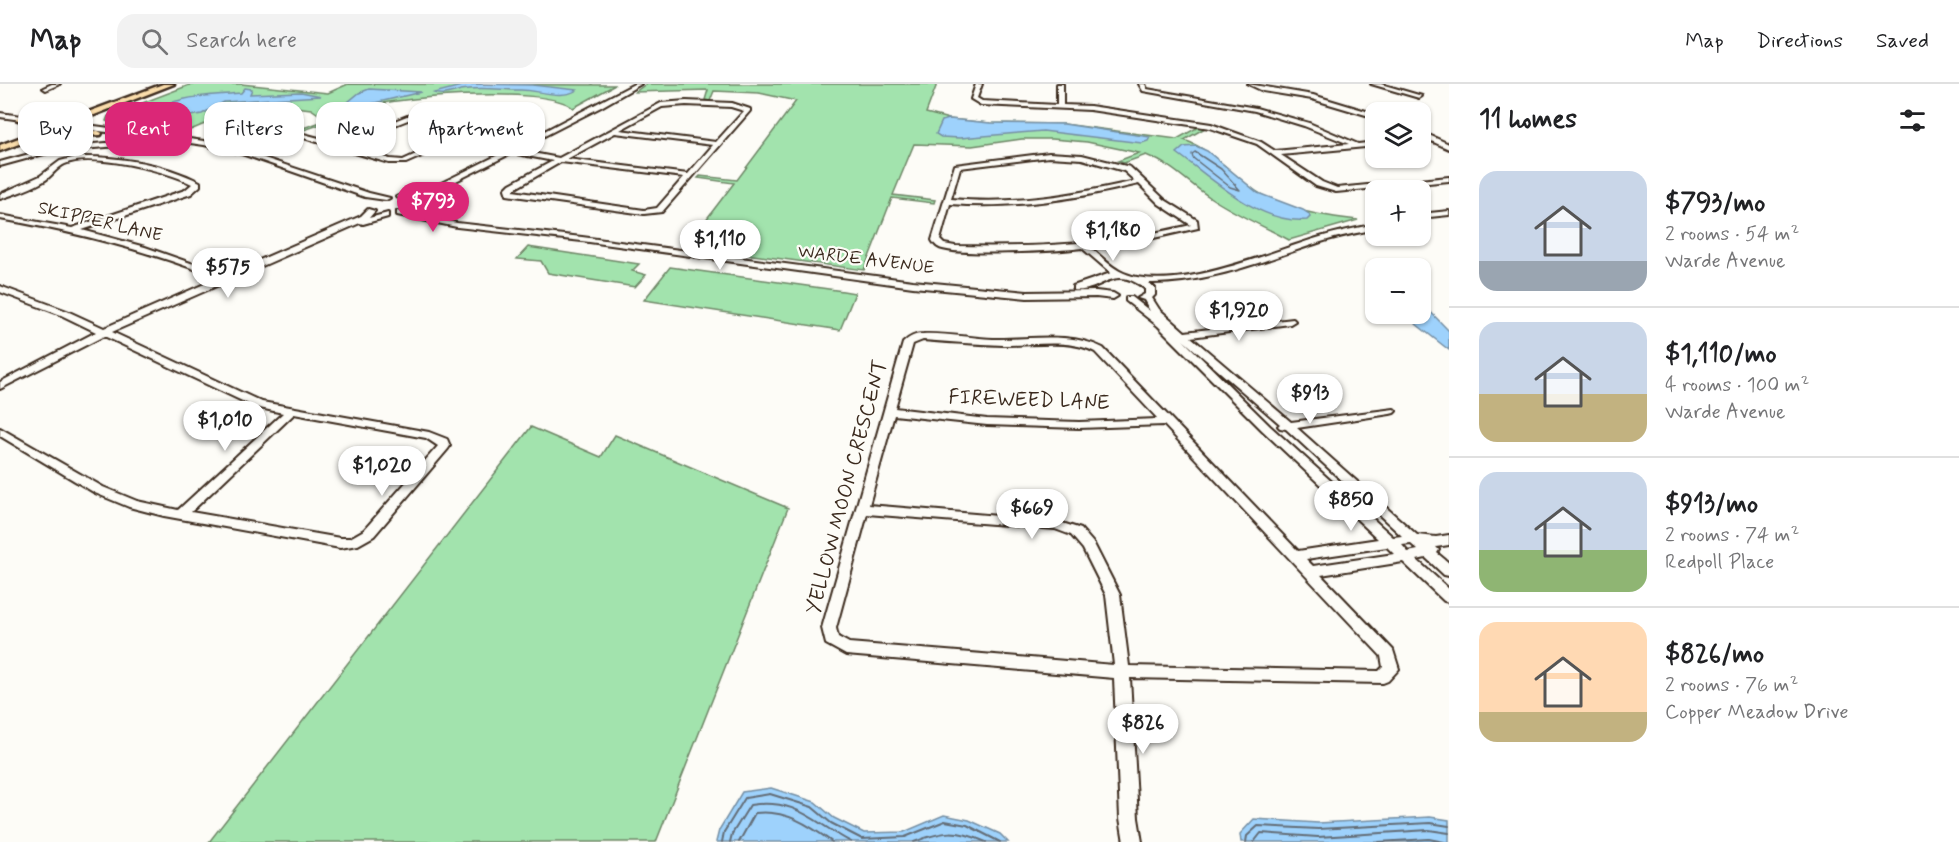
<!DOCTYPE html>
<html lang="en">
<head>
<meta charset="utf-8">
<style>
  body { margin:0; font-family:Mynerve,sans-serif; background:#f2f2f2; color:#202124; height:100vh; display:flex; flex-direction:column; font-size:22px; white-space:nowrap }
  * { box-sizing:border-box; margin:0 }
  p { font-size:20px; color:#757577 }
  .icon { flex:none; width:33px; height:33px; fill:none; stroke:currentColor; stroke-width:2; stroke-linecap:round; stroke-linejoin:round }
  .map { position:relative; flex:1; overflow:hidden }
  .side { display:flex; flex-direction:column; background:#fff; width:510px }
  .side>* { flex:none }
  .banner { position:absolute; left:18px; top:18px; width:570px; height:54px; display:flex; gap:12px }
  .fabs { position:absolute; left:1365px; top:18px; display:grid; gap:12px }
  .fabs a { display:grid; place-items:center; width:66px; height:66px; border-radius:12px; background:#fff; box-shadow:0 2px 4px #0004; font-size:30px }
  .price { position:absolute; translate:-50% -51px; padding:0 14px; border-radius:21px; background:#fff; color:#222; font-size:20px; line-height:39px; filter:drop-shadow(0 2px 3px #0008) }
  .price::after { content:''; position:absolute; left:50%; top:36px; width:18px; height:14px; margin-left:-9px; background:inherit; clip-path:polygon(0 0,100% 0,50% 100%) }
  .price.selected { background:#db2777; color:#fff }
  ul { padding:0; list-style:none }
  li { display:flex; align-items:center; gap:18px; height:150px; padding:0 30px }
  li+li { border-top:2px solid #e0e0e0 }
  li span { display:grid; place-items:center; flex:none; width:168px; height:120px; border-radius:18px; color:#555 }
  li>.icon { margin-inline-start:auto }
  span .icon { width:72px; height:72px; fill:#fffc; stroke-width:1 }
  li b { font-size:26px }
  h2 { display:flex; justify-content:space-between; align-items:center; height:72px; padding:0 30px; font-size:26px }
  .pill { padding:0 21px; border-radius:18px; background:#fff; box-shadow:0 2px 4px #0004; font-size:21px; line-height:54px }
  .pill.selected { background:#db2777; color:#fff }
  header { display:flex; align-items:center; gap:36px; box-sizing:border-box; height:84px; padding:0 30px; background:#fff; border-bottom:2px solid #e0e0e0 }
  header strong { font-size:28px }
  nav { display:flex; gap:33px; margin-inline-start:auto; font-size:21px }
  .search { width:420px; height:54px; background:#f2f2f2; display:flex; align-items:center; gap:15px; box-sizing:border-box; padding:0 21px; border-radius:18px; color:#757577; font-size:22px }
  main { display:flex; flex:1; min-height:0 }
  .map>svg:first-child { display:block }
  .green { fill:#a2e3ad; stroke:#6e8666; stroke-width:1.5 }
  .water { fill:#9ed2fc; stroke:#768fa3; stroke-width:1.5 }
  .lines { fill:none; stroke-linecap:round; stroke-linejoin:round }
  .shore-far1 { stroke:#636d77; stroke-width:1.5 }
  .shore { stroke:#636d77; stroke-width:2 }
  .minor-casing { stroke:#3b2a1e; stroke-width:4 }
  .major-casing { stroke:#3b2a1e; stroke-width:5 }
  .minor { fill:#fdfcf7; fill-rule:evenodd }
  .major { fill:#faddab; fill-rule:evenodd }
  .labels { text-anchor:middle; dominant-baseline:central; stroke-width:4.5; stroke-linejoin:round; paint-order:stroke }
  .far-street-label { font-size:18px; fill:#3b2a1e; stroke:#fdfcf7 }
  .street-label { font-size:21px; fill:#3b2a1e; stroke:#fdfcf7 }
</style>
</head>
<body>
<header>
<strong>Map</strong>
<div class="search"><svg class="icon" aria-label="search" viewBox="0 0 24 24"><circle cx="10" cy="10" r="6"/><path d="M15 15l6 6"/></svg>Search here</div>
<nav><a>Map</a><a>Directions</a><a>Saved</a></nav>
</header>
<main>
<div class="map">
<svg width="1449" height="758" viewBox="0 0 1449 758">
  <rect width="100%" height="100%" fill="#fdfcf7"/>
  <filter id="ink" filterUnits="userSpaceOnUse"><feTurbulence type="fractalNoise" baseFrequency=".0167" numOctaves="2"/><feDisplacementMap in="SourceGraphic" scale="12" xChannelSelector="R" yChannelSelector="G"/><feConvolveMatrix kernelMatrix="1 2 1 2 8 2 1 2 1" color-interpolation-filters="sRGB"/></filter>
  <g filter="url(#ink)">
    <path class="green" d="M 192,0 L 241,0 L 328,9 L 348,0 L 615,1 L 573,24 C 546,0 384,13 348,27 L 351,35 L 342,40 L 331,37 L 304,46 L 300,45 L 327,36 L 311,25 L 279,21 L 231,29 L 181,50 L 118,43 L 106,37 L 108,32 Z
      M 646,0 L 937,0 L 926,29 L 949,35 L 990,39 L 1064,40 L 1177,55 L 1200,42 L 1205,44 L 1184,56 C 1213,66 1231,90 1256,107 C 1285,127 1324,132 1358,136 L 1289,156 C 1263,142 1235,130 1211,114 C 1186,98 1175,82 1146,71 L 1124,79 L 1118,77 L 1139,69 L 1087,58 L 1052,55 L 1022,55 L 972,62 L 914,60 L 893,111 L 935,116 L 934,119 L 892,114 L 864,186 L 686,162 L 734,99 L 698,94 L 700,92 L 737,96 L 796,17 L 759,9 L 714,7 L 710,17 L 705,16 L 708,6 L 635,8 Z
      M 528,163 L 639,180 L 632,187 L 646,191 L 635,203 L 548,189 L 541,177 L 517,175 Z
      M 670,183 L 843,207 L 855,209 L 840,246 L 644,216 Z
      M 531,343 L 601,373 L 615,351 L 788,424 L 656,758 L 209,758 Z"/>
    <path class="water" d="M 469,0 L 532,1 L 577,6 C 562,16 538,6 521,6 C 502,6 479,2 461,6 C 451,9 443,12 434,9 Z
      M 245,4 L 252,5 L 250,10 L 301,8 L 321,12 L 224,18 L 202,30 L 190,32 L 146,32 C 170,11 212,12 241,9 Z
      M 369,5 L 421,8 L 362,22 L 347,22 L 348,18 L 359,9 Z
      M 949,35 L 990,39 L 1064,40 L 1150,53 L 1148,57 L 1142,59 L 1043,47 L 960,54 L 941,53 L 936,50 L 942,37 Z
      M 1196,62 L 1207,67 L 1258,109 L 1303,126 L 1309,130 L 1310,133 L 1307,136 C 1260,141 1213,95 1177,69 L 1184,63 Z
      M 1421,218 L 1449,247 L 1449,266 L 1416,240 L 1411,230 L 1420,230 Z
      M 771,704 L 815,718 L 834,734 L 864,749 L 904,748 L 944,731 L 969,736 L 1000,750 L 1008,758 L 716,758 L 719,746 L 742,708 Z
      M 1430,733 L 1449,736 L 1449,758 L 1241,758 L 1240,750 L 1254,735 L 1318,739 Z"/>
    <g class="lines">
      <path class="shore-far1" d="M 1195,68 L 1221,85 L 1240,106 L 1230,103 L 1193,74 L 1192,70 Z"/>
      <path class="shore" d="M 722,758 L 724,748 L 745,714 L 770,710 L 812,723 L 831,739 L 862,755 L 905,753 L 945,737 L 967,741 L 1000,758
        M 730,758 L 732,750 L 750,721 C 797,714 813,738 851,758
        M 739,758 L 755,729 C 785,725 809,741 832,758
        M 914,758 C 945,746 955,745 986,758
        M 1246,758 L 1247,752 L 1258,742 L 1318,745 L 1430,739 L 1449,742
        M 1254,758 L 1261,749 L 1318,753 L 1429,746 L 1449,749
        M 1378,758 L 1429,755 L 1444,758"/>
      <g class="minor-casing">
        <path id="minor" d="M 52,0 L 60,0 L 46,6 L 43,4 Z
          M 634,0 L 641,0 L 601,23 L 517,66 L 559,74 L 661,19 L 686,17 L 732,19 L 750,25 L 750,27 L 662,128 L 644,130 L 507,111 L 505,105 L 510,100 L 553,77 L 512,69 L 414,118 L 410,116 L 411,114 L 504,68 L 454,58 L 406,79 L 389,79 L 273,45 L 261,38 L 266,37 L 277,43 L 338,59 L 407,32 L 495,25 L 509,31 L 460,55 L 510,65 ZM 686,21 L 731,23 L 744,27 L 716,58 L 620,46 L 662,23 ZM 494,29 L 501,31 L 403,76 L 390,75 L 344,61 L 408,36 ZM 615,49 L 713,61 L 688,90 L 567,75 ZM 561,78 L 684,93 L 657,124 L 644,126 L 513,107 L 516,104 Z
          M 976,0 L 982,0 L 977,14 L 982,17 L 1057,21 L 1057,0 L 1063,0 L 1063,21 L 1090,22 L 1211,40 L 1261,58 L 1275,67 L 1349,60 L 1304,42 L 1255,27 L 1143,7 L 1139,0 L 1145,0 L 1147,5 L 1256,24 L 1309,39 L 1358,60 L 1376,58 L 1376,62 L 1281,71 L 1322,98 L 1337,104 L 1449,93 L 1449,97 L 1336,108 L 1316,102 L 1257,60 L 1210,44 L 1090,26 L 981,21 L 971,15 Z
          M 1248,0 L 1313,11 L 1376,30 L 1376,34 L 1312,15 L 1263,7 Z
          M 1371,0 L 1381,0 L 1422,12 L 1419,14 Z
          M 0,29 L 204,57 L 243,67 L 369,109 L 390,114 L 386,116 L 365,113 L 239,69 L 204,61 L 142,52 L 120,62 L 55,67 L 0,82 L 0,78 L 55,63 L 119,58 L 135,52 L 0,33 Z
          M 1420,47 L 1449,60 L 1449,65 L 1420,52 Z
          M 1049,69 L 1082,71 L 1130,83 L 1165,116 L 1197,136 L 1198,144 L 1136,158 L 1091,164 C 1101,172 1111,184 1124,189 C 1174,210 1267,169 1317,154 C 1336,148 1356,144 1376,140 L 1376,145 C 1357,149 1339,152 1321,158 C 1265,176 1209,200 1149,199 L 1155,204 L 1155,211 L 1152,214 L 1159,225 L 1185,248 L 1293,235 L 1295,237 L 1290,240 L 1191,253 L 1291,338 L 1394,325 L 1396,327 L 1394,329 L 1390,330 L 1297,344 L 1417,451 L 1436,453 L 1449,451 L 1449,461 L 1436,463 L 1439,466 L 1437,469 L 1449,479 L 1449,492 L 1444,491 L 1426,474 L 1417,476 L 1449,505 L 1449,518 L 1444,517 L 1403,478 L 1321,491 L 1393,566 L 1399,585 L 1388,597 L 1383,599 L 1130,594 L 1138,734 L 1142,758 L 1124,758 L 1120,734 L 1114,594 L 846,571 L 826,560 L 822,544 L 903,259 C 909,253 915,250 923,250 C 946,249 970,254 993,255 C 1029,256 1069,247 1103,264 L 1298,467 L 1378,455 L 1262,346 L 1158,242 L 1126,217 L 1126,213 L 1132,213 L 1150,227 L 1144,216 L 1138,214 L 1145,210 L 1145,205 C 1112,178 1102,210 1073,206 L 1073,202 L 1111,189 L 1082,164 C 1060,167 952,173 938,163 C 937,163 932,157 932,156 L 955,81 ZM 1049,73 L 1082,75 L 1124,87 L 1135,97 C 1074,111 1014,121 951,115 L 960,84 ZM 1139,100 L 1159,120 L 1191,141 C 1113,160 1035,164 955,162 L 944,160 L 940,156 L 950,120 C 1014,125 1076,115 1139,100 ZM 923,256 C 950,258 976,260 1003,261 C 1034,262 1067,254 1095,268 L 1158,335 L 1079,338 L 987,335 L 895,324 L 913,260 ZM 1183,256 L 1280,340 L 1278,342 L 1280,344 L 1286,345 L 1402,452 L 1393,453 L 1270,342 ZM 894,331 L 987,341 L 1079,344 L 1164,341 L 1381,572 L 1383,583 L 1379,587 L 1129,582 L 1120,511 L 1094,460 L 1081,445 L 1056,437 L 869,421 ZM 867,430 L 1055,445 L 1071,451 L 1083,465 L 1106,511 L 1114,581 L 849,559 L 838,553 L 836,544 ZM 1411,460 L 1418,466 L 1408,468 L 1402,461 ZM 1387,463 L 1394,470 L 1313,482 L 1306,475 Z
          M 76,73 C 117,72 163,79 200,98 L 200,102 L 191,110 L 82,146 L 145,163 L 225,191 L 361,132 L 368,125 L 375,127 L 369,134 L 388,129 L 388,133 L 363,140 L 360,139 L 112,248 L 262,318 L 429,348 L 447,355 L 450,362 L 448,365 L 374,452 L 358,461 L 340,464 L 164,432 L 129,423 L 95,409 L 0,352 L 0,344 L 103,403 L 137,417 L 178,426 L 283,329 L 255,323 L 104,252 L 0,305 L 0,298 L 96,248 L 61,231 L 0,208 L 0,202 L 67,227 L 104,244 L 218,194 C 147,166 75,148 0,135 L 0,131 L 72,144 L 185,106 L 192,100 C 169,87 89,68 65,80 C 58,83 53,90 47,95 C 34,104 15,110 0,115 L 0,110 L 40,92 L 60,77 ZM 294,330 L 426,354 L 438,362 L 364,446 L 350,454 L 340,454 L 191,428 Z
          M 418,103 L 425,105 L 403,115 L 396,113 Z
          M 397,127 L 457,139 L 582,153 L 913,197 L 1027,208 L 1096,207 L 1113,209 L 1118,212 L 1113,215 L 1096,213 L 1027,214 L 913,203 L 582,157 L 457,143 L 397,131 Z
          M 1449,127 L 1449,131 L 1420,134 L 1420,130 Z"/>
      </g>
      <g class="major-casing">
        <path id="major" d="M 163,0 L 174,0 L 48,49 L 98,47 L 102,49 L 101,51 L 49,53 L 46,53 L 46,50 L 0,67 L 0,61 Z
          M 76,25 L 79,25 L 79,29 L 53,34 L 18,36 L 14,34 Z"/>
      </g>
      <use href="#minor" class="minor"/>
      <use href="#major" class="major"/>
    </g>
  </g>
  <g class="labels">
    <g class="far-street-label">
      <text transform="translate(100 138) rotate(13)">SKIPPER LANE</text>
      <text transform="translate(866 176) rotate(7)">WARDE AVENUE</text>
    </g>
    <g class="street-label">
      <text transform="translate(1029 316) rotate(2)">FIREWEED LANE</text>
      <text transform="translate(847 403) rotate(-75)">YELLOW MOON CRESCENT</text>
    </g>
  </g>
</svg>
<div class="fabs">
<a><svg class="icon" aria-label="layers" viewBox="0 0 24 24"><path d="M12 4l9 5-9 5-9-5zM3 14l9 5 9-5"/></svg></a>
<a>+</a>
<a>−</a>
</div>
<b class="price selected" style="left:433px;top:149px">$793</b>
<b class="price" style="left:1113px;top:178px">$1,180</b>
<b class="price" style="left:720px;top:187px">$1,110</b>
<b class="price" style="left:228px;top:215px">$575</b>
<b class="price" style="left:1239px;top:258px">$1,920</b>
<b class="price" style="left:1310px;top:341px">$913</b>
<b class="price" style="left:225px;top:368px">$1,010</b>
<b class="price" style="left:382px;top:413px">$1,020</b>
<b class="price" style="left:1351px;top:448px">$850</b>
<b class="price" style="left:1032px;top:456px">$669</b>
<b class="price" style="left:1143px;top:671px">$826</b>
<div class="banner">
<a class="pill">Buy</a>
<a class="pill selected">Rent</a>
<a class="pill">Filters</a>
<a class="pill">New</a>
<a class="pill">Apartment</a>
</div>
</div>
<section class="side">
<h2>11 homes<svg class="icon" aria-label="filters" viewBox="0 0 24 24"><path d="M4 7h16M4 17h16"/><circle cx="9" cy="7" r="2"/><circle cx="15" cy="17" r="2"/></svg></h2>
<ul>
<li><span style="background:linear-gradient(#c9d6e8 75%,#9aa5b1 0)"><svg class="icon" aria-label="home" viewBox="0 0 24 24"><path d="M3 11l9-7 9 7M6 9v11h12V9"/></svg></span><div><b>$793/mo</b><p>2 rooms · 54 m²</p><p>Warde Avenue</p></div></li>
<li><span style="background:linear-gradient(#c9d6e8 60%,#c2b280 0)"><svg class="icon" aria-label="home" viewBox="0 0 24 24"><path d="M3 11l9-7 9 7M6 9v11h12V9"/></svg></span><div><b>$1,110/mo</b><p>4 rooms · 100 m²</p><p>Warde Avenue</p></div></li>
<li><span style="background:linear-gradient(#c9d6e8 65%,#8fb573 0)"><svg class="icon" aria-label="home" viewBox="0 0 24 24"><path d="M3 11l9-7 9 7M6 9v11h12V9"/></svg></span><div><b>$913/mo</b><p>2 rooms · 74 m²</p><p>Redpoll Place</p></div></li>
<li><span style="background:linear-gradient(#ffd9b3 75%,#c2b280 0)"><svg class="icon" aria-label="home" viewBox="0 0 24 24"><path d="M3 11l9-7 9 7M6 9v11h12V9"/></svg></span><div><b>$826/mo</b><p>2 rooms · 76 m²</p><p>Copper Meadow Drive</p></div></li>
</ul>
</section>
</main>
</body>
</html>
